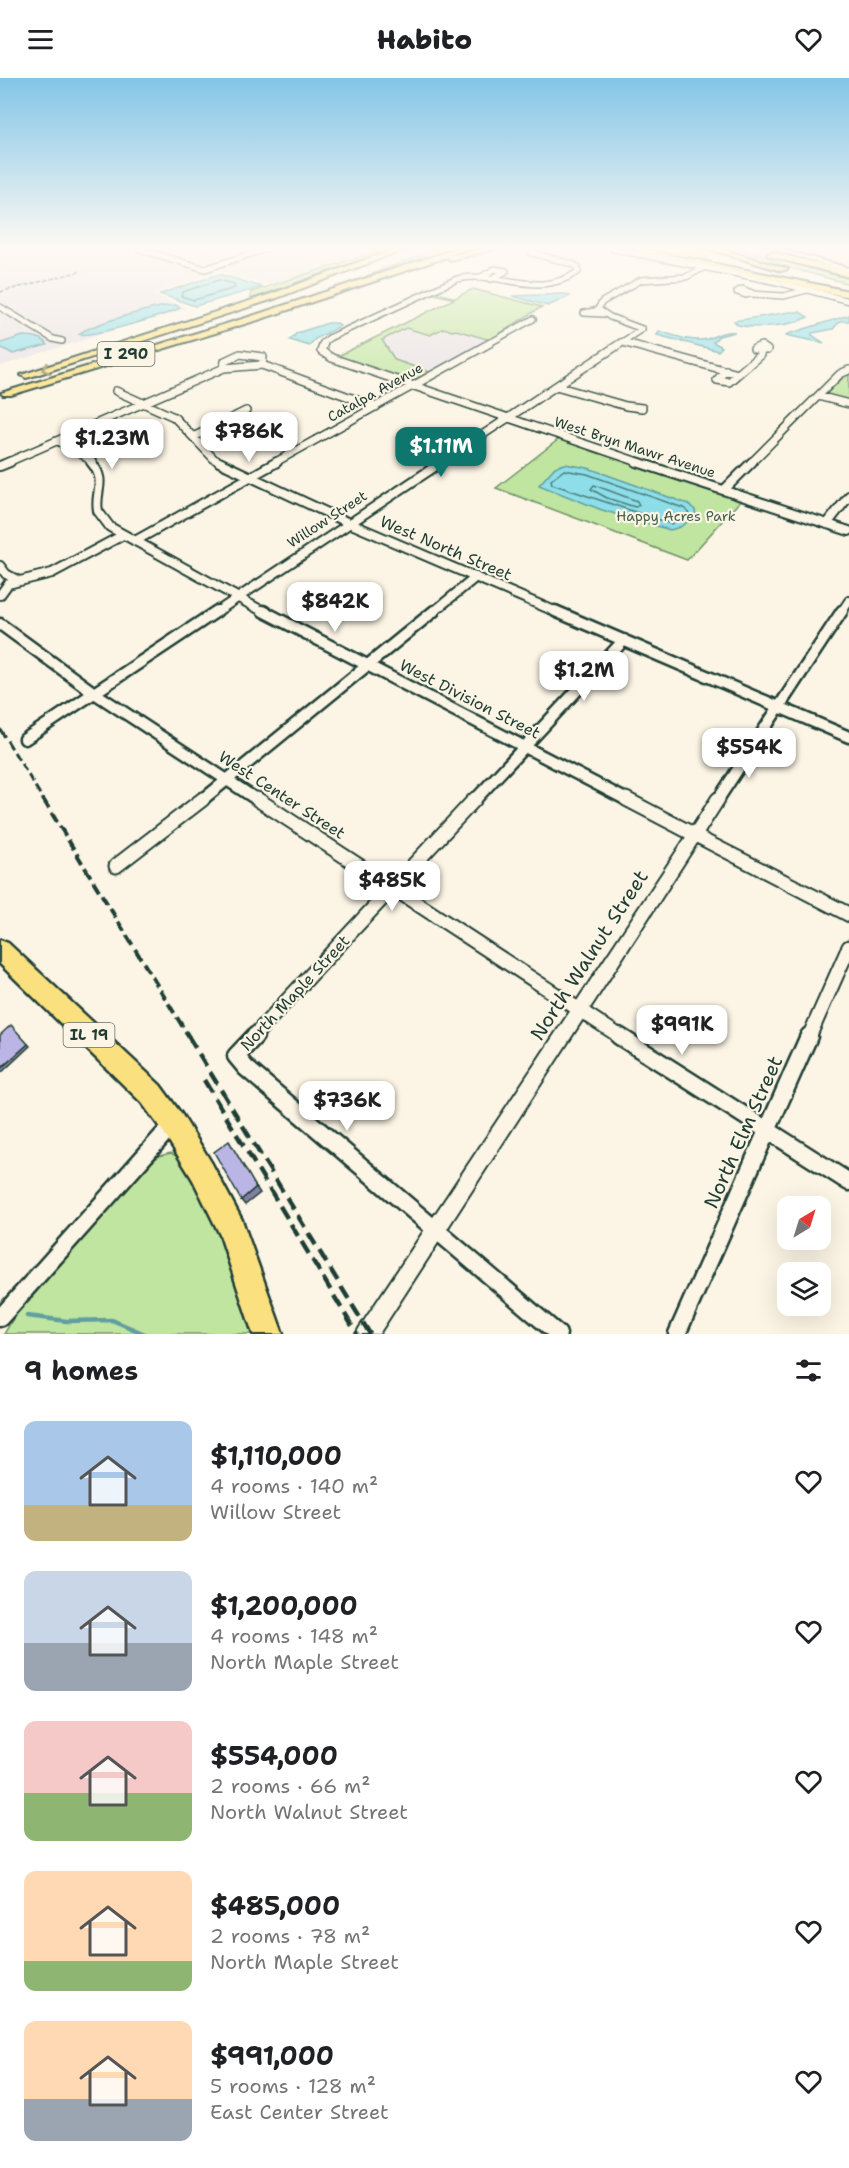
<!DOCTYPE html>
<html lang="en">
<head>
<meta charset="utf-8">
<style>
  body { margin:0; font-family:"Shantell Sans",sans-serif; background:#f6f6f6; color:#202124; height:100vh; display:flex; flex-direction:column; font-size:22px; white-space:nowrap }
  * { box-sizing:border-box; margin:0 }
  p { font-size:20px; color:#757577 }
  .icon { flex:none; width:33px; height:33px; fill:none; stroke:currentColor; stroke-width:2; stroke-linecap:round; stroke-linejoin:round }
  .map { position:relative; height:1256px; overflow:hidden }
  .panel { display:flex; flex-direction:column; background:#fff; flex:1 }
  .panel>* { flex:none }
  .needle { width:39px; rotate:38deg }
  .tools { position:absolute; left:777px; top:1118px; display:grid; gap:12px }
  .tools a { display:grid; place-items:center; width:54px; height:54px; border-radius:12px; background:#fff; box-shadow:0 6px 24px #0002; font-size:30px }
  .price { position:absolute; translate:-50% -51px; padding:0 14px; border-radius:12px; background:#fff; color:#222; font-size:20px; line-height:39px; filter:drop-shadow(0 2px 3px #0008) }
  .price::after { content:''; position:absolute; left:50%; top:36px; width:18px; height:14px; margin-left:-9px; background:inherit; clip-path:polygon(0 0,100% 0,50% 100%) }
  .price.selected { background:#0f766e; color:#fff }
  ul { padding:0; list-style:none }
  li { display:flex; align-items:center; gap:18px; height:150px; padding:0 24px }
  li span { display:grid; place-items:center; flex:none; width:168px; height:120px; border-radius:12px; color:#555 }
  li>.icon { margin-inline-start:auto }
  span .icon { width:72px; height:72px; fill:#fffc; stroke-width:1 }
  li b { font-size:26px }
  h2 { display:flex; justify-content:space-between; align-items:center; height:72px; padding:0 24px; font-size:26px }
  header { display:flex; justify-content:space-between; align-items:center; height:78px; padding:0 24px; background:#fff; font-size:27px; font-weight:800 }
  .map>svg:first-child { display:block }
  .built { fill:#e8e2e5 }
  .green { fill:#c0e5a0; stroke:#70916a; stroke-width:1.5 }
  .water { fill:#8ddee8; stroke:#619ea0; stroke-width:1.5 }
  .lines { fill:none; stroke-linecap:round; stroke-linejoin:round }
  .shore { stroke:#4b7d7c; stroke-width:1.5 }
  .stream { stroke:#619ea0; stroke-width:4.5 }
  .minor-far5-casing { stroke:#1f3d34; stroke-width:8 }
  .minor-far4-casing { stroke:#1f3d34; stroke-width:10 }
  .minor-far3-casing { stroke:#1f3d34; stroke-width:12 }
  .minor-far2-casing { stroke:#1f3d34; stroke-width:15 }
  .minor-far1-casing { stroke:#1f3d34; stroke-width:17 }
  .minor-casing { stroke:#1f3d34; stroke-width:21 }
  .tertiary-casing { stroke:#1f3d34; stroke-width:4 }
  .primary-casing { stroke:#1f3d34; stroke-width:5 }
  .motorway-casing { stroke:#1f3d34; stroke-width:4 }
  .minor-far5 { stroke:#fcf5e5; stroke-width:5 }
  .minor-far4 { stroke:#fcf5e5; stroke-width:7 }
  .minor-far3 { stroke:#fcf5e5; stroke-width:8 }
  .minor-far2 { stroke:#fcf5e5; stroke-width:10 }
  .minor-far1 { stroke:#fcf5e5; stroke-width:13 }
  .minor { stroke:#fcf5e5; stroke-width:16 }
  .tertiary { fill:#fcf5e5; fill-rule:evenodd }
  .primary { fill:#fbe080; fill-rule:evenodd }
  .motorway { fill:#fbe080; fill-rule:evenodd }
  .rail-far3 { stroke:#1f3d34; stroke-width:1.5; stroke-dasharray:4.5 2; stroke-linecap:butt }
  .rail-far2 { stroke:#1f3d34; stroke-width:3; stroke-dasharray:9 4.5; stroke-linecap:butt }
  .rail-far1 { stroke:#1f3d34; stroke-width:4; stroke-dasharray:11 5; stroke-linecap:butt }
  .rail { stroke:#1f3d34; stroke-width:4.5; stroke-dasharray:14 7; stroke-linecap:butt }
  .motorway-bridge-casing { stroke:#1f3d34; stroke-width:11; stroke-linecap:butt }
  .motorway-bridge { stroke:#fbe080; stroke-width:9 }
  .shaded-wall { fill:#837fa1; stroke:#1f3d34; stroke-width:1.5 }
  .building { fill:#bbb5e6; stroke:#1f3d34; stroke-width:1.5 }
  .oneway { stroke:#8d8e5a }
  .labels { text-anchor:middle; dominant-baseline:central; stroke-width:4.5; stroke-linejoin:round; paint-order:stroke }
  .far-street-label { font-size:14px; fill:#1f3d34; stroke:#fcf5e5 }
  .far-park-label { font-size:14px; fill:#3f5f4a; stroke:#fcf5e5 }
  .shield { fill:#fcf5e5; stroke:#617469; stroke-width:1.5 }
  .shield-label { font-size:15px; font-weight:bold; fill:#1f3d34 }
  .street-label { font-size:16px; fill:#1f3d34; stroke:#fcf5e5 }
  .near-street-label { font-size:20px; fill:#1f3d34; stroke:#fcf5e5 }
</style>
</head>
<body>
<header><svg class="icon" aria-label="menu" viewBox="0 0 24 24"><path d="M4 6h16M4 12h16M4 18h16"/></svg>Habito<svg class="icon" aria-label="heart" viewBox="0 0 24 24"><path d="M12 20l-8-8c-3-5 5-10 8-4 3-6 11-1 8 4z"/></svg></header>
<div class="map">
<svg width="849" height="1256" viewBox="0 0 849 1256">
  <rect width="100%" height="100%" fill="#fcf5e5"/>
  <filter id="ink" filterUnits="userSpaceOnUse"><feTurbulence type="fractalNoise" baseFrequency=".0167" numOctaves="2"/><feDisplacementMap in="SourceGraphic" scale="12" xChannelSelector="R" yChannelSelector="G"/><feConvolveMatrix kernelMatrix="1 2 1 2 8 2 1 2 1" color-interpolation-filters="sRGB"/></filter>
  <g filter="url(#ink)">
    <path class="built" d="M 0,171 L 384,171 L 271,208 L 218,193 L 153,216 L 187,230 L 0,288 Z
      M 768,171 L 849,171 L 849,193 L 816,185 Z
      M 406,250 L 430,257 L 444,250 L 452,253 L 456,252 L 490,262 L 430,294 L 395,282 L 382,265 L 382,262 Z"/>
    <path class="green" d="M 384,171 L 391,171 L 253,220 L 250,218 L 251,214 Z
      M 436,171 L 456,171 L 318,217 Z
      M 721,171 L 741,171 L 849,199 L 849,206 Z
      M 473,211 L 542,229 C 523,239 509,251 490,262 L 456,252 L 452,253 L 444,250 L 430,257 L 406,250 L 382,262 L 395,282 L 430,294 L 411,303 L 338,278 L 454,221 L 431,215 L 433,213 L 455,220 Z
      M 849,294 L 849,324 L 827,317 L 826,316 Z
      M 559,361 L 742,421 L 687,482 L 496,410 Z
      M 171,1075 C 205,1091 241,1219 253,1256 L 4,1256 L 14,1239 L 145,1090 L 159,1078 Z"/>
    <path class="water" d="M 219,196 L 262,209 L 195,228 L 160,216 Z
      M 565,216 L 570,218 L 548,228 L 512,218 Z
      M 176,227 L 180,230 C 167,237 89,260 79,256 C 91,246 159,227 176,227 Z
      M 790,234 L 800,234 L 808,239 C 793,248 755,251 738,247 L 734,243 Z
      M 849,237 L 849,243 L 840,243 L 833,251 L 812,255 L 812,257 L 824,265 L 785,257 Z
      M 328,245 L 337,245 L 340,248 L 315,261 L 309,268 L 290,262 L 297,255 Z
      M 659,253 C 673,257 693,265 707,261 C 718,257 723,253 735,254 L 719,258 L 713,264 L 722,269 L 718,273 L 657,257 Z
      M 23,258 C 31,258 43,259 47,267 L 13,276 L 0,269 L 1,265 Z
      M 565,386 L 588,390 L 688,426 L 695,432 L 696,438 L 680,449 L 670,452 L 602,432 L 539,407 L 555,389 Z"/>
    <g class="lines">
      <path class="shore" d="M 219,202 L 234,206 L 235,210 L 194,222 L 181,218 L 183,214 Z
        M 564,392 L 587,396 L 686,431 L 689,436 L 671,446 L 552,406 L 551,402 Z
        M 594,407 L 637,423 L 639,427 L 635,429 L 607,420 L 591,411 Z"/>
      <path class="stream" d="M 27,1238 L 67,1243 L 112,1242 L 145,1256"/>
      <g class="minor-far5-casing">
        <path id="minor-far5" d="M 139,171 L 205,191 L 266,171
          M 613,171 L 777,204 L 849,223
          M 479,200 L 495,191 L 506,193 L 491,201
          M 742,211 L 752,215 L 746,217 L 737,214 Z
          M 752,216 L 784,218 L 807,212
          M 0,229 L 53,261 L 62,263
          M 599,232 L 584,235 L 603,236
          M 623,264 L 631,266
          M 322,266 L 329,260 L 457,201 C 501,191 535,222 578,194 L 578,189 L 572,186 L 532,175 L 537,171
          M 488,266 L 533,241
          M 619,266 L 642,251 L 610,239 L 598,231 L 602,224 L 641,202 L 686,199 L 705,189"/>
      </g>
      <g class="minor-far4-casing">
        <path id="minor-far4" d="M 324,265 L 321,273 L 332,280 L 641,385
          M 626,265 L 738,296 L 760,277 L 761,273
          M 761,268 L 767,272 L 754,271 Z
          M 224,290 L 225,283 L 240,276 L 263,279 L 262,287
          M 726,292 L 717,302 L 729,304 L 738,296
          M 556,308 L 626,328 L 642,330
          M 116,313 L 174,339 L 214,381 L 222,385
          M 818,318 L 849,326
          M 193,359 L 246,333
          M 58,363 L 82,376 L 93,385
          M 6,385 L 224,290 L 262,287 L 376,329
          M 274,385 L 490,265
          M 440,385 L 621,265
          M 751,385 L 840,296 L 849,292"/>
      </g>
      <g class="minor-far3-casing">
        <path id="minor-far3" d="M 91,384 C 108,404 94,413 98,433 L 110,449 L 266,535
          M 219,384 L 349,445 L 559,535
          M 637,384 L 849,453
          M 0,388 L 10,384
          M 724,412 L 752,384
          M 827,446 L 849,418
          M 135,463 L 277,384
          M 0,488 L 6,496 L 17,502
          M 0,517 L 8,506 L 52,495 L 123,457
          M 215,535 L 442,384
          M 432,535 L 476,499
          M 841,535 L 849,523"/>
      </g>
      <g class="minor-far2-casing">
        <path id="minor-far2" d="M 263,533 L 629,723
          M 555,533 L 849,659
          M 0,546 L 93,614 L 259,723
          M 25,661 L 217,533
          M 201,723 L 434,533
          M 474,723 L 624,562
          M 717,723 L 842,533"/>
      </g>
      <g class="minor-far1-casing">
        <path id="minor-far1" d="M 257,721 L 621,959
          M 626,721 L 695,757 L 718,721
          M 116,788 L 203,721
          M 253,959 L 475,721
          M 809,959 L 849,869"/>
      </g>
      <g class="minor-casing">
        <path id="minor" d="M 255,958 L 236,978 L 246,990 L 558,1256
          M 619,958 L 849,1104
          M 0,1240 L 173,1046
          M 677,1256 L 809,958"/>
      </g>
      <g class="tertiary-casing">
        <path id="tertiary" d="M 773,171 L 781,171 L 849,190 L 849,194 Z
          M 695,751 L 849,829 L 849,844 L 697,765 L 379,1256 L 356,1256 L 360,1249 L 690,753 Z"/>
      </g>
      <g class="primary-casing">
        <path id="primary" d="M 0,862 L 8,865 L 160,1007 L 182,1037 L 211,1084 L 242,1142 L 283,1256 L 253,1256 L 220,1157 L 193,1102 L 164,1055 L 142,1025 L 0,886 Z"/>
      </g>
      <g class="motorway-casing">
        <path id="motorway" d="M 395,171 L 406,171 L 277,220 L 30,299 L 26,300 L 21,297 L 271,216 Z
          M 455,171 L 466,171 L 451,177 L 482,171 L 496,171 L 450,182 L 447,179 L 258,242 L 11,317 L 3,317 L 1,315 L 252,238 Z
          M 628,171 L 643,171 L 849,213 L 849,219 Z
          M 709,171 L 721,171 L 788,191 L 781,193 Z
          M 771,174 L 849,193 L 849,199 L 768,178 L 767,176 Z"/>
      </g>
      <use href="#minor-far5" class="minor-far5"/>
      <use href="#minor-far4" class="minor-far4"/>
      <use href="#minor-far3" class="minor-far3"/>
      <use href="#minor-far2" class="minor-far2"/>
      <use href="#minor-far1" class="minor-far1"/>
      <use href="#minor" class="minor"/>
      <use href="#tertiary" class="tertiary"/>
      <use href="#primary" class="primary"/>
      <use href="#motorway" class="motorway"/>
      <path class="rail-far3" d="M 0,214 L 82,193"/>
      <path class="rail-far2" d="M 0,651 L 44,723"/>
      <path class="rail-far1" d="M 43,721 L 189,959"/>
      <path class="rail" d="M 188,958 L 370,1256
        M 204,1002 L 357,1256"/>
      <g class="motorway-bridge-casing">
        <path id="motorway-bridge" d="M 670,171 L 707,177"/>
      </g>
      <use href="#motorway-bridge" class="motorway-bridge"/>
    </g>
    <path class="shaded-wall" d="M 28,966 L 30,968 L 0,996 L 0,991 Z
      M 256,1109 L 260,1115 L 245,1127 L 241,1122 Z"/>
    <path class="building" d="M 11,947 L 28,966 L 0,991 L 0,957 Z
      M 229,1063 L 256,1109 L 241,1122 L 214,1074 Z"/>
    <defs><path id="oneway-chevron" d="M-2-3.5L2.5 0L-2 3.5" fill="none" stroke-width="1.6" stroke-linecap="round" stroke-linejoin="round" transform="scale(1.5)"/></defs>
    <use class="oneway" href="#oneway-chevron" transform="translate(46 291) rotate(162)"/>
  </g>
  <linearGradient id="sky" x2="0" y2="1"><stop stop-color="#83c5e8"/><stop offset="0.49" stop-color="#fefaf3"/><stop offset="1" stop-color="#fefaf3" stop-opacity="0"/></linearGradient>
  <rect width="849" height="347" fill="url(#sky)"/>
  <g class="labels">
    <g class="far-street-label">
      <text transform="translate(375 314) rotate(-29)">Catalpa Avenue</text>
      <text transform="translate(635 369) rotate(18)">West Bryn Mawr Avenue</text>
      <text transform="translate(327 441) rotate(-33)">Willow Street</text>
    </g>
    <g class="far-park-label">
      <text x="676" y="438">Happy Acres Park</text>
    </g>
    <g class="shield">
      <rect x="97.5" y="264" width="57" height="24" rx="4.5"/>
      <rect x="63.5" y="945" width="51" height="24" rx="4.5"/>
    </g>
    <g class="shield-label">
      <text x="126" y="276">I 290</text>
      <text x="89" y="957">IL 19</text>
    </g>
    <g class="street-label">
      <text transform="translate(446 470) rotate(23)">West North Street</text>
      <text transform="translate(470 621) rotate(27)">West Division Street</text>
      <text transform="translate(282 717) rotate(33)">West Center Street</text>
      <text transform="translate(295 915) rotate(-47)">North Maple Street</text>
    </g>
    <g class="near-street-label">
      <text transform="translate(589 877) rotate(-57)">North Walnut Street</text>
      <text transform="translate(743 1054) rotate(-66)">North Elm Street</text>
    </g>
  </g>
</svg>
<div class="tools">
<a><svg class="needle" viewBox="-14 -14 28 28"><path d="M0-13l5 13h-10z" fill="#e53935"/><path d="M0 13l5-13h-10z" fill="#757577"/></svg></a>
<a><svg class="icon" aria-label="layers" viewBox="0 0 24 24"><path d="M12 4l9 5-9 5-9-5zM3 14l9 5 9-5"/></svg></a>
</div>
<b class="price" style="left:249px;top:385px">$786K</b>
<b class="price" style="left:112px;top:392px">$1.23M</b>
<b class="price selected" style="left:441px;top:400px">$1.11M</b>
<b class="price" style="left:335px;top:555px">$842K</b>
<b class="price" style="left:584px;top:624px">$1.2M</b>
<b class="price" style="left:749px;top:701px">$554K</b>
<b class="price" style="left:392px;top:834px">$485K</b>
<b class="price" style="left:682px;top:978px">$991K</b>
<b class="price" style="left:347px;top:1054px">$736K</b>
</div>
<section class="panel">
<h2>9 homes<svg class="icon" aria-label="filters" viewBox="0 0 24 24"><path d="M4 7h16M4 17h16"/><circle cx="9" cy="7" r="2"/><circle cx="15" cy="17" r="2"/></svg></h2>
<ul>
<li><span style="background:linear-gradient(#a9c7e8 70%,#c2b280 0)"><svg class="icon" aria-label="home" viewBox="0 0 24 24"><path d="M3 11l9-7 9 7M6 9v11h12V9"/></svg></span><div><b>$1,110,000</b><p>4 rooms · 140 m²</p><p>Willow Street</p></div><svg class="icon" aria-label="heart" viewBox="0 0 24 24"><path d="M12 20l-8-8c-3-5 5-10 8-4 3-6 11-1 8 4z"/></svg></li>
<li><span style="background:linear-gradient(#c9d6e8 60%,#9aa5b1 0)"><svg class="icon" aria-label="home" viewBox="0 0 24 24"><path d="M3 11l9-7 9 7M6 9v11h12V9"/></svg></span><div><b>$1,200,000</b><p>4 rooms · 148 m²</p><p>North Maple Street</p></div><svg class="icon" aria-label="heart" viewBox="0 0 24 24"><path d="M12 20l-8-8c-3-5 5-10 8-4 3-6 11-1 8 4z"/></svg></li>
<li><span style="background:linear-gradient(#f6c9c9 60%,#8fb573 0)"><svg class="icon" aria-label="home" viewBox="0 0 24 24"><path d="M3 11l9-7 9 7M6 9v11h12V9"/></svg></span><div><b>$554,000</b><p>2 rooms · 66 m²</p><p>North Walnut Street</p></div><svg class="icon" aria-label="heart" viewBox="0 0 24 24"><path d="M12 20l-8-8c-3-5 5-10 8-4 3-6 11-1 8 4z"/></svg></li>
<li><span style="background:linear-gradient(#ffd9b3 75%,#8fb573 0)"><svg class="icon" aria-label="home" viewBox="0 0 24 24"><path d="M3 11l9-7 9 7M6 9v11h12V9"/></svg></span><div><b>$485,000</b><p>2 rooms · 78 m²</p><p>North Maple Street</p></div><svg class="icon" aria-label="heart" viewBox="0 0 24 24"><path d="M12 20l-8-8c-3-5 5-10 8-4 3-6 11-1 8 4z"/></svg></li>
<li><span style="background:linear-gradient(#ffd9b3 65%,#9aa5b1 0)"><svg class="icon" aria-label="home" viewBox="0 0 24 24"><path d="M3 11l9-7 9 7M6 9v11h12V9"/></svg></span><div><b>$991,000</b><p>5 rooms · 128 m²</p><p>East Center Street</p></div><svg class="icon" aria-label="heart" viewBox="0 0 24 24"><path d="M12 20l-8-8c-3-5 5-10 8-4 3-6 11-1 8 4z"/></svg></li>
</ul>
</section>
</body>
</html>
